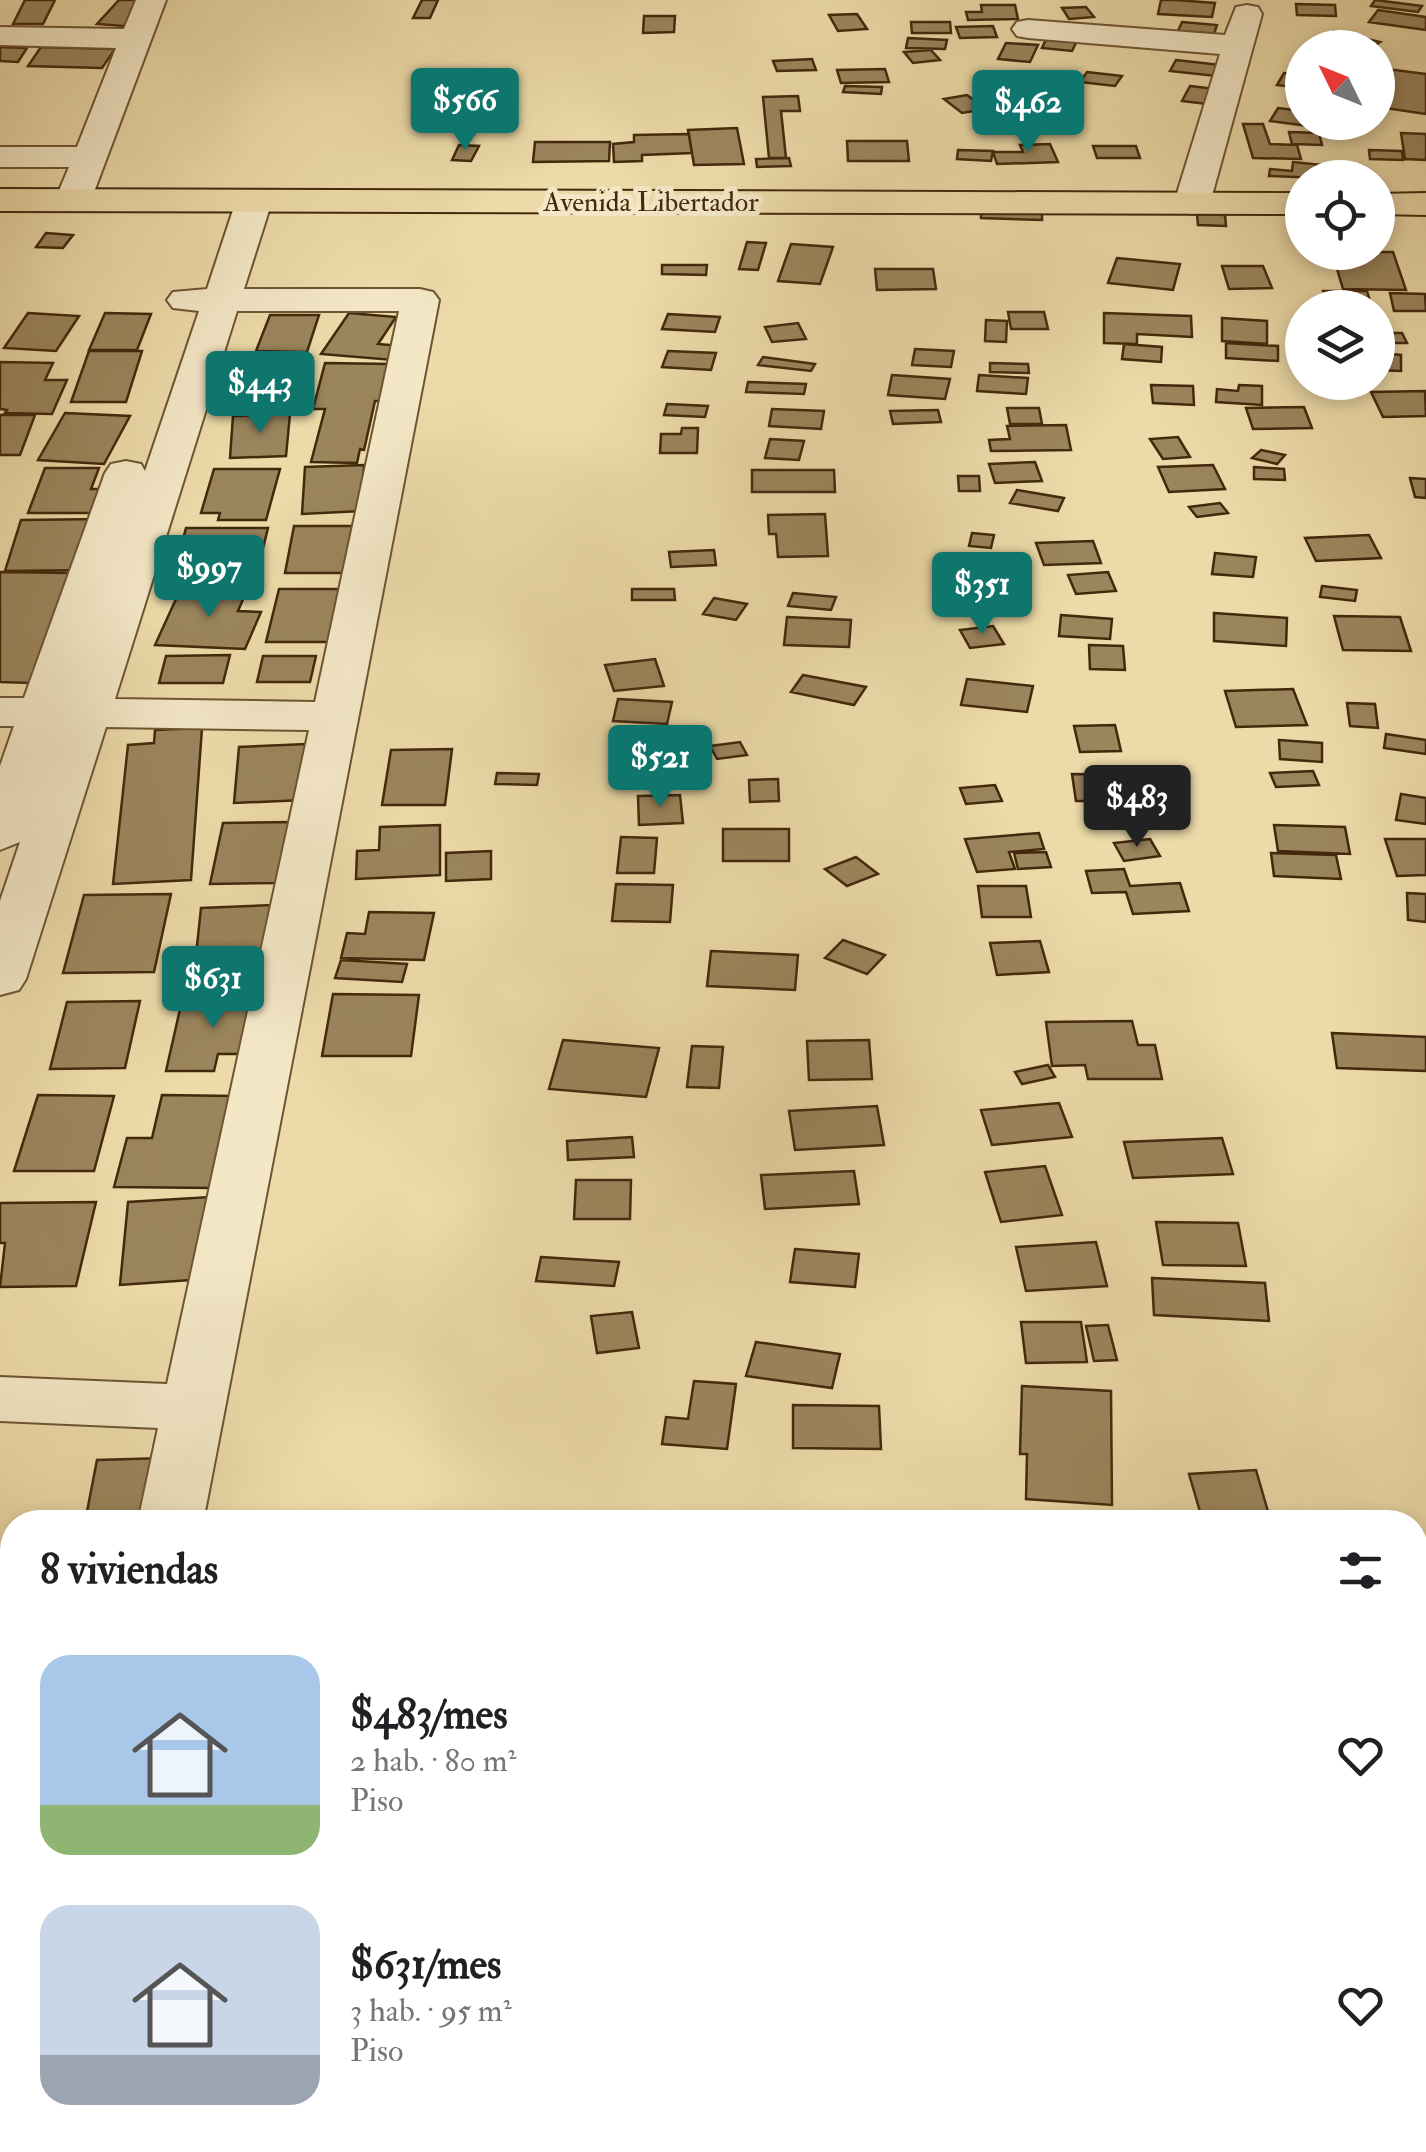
<!DOCTYPE html>
<html lang="es">
<head>
<meta charset="utf-8">
<style>
  body { margin:0; font-family:"IM FELL Double Pica",serif; background:#f2f2f2; color:#202124; height:100vh; display:flex; flex-direction:column; font-size:38px; white-space:nowrap }
  * { box-sizing:border-box; margin:0 }
  p { font-size:32px; color:#757577 }
  .icon { flex:none; width:55px; height:55px; fill:none; stroke:currentColor; stroke-width:2; stroke-linecap:round; stroke-linejoin:round }
  .map { position:relative; flex:1; overflow:hidden }
  .side { position:absolute; left:0px; top:1510px; width:1428px; height:642px; display:flex; flex-direction:column; background:#fff; border-radius:40px 40px 0 0; box-shadow:0 5px 15px #0003 }
  .side>* { flex:none }
  .needle { width:65px; rotate:313deg }
  .tools { position:absolute; left:1285px; top:30px; display:grid; gap:20px }
  .tools a { display:grid; place-items:center; width:110px; height:110px; border-radius:50%; background:#fff; box-shadow:0 5px 15px #0003; font-size:50px }
  .price { position:absolute; translate:-50% -85px; padding:0 22px; border-radius:10px; background:#0f766e; color:#fff; font-size:32px; line-height:65px; filter:drop-shadow(0 2px 5px #0008) }
  .price::after { content:''; position:absolute; left:50%; top:60px; width:30px; height:22px; margin-left:-15px; background:inherit; clip-path:polygon(0 0,100% 0,50% 100%) }
  .price.active { background:#222; color:#fff }
  ul { padding:0; list-style:none }
  li { display:flex; align-items:center; gap:30px; height:250px; padding:0 40px }
  li span { display:grid; place-items:center; flex:none; width:280px; height:200px; border-radius:30px; color:#555 }
  li>.icon { margin-inline-start:auto }
  span .icon { width:120px; height:120px; fill:#fffc; stroke-width:1 }
  li b { font-size:42px }
  h2 { display:flex; justify-content:space-between; align-items:center; height:120px; padding:0 40px; font-size:42px }
  .map>svg:first-child { display:block }
  .building { fill:#9b855d; stroke:#43290c; stroke-width:2.5 }
  .lines { fill:none; stroke-linecap:round; stroke-linejoin:round }
  .minor-casing { stroke:#6d5533; stroke-width:4 }
  .highway-casing { stroke:#43290c; stroke-width:4 }
  .minor { fill:#f3e7c6; fill-rule:evenodd }
  .highway { fill:#ecdaa8; fill-rule:evenodd }
  .labels { text-anchor:middle; dominant-baseline:central; stroke-width:10; stroke-linejoin:round; paint-order:stroke }
  .far-street-label { font-size:28px; fill:#43290c; stroke:#f3e7c6 }
</style>
</head>
<body>
<div class="map">
<svg width="1426" height="2152" viewBox="0 0 1426 2152">
  <rect width="100%" height="100%" fill="#ecdaa8"/>
  <filter id="stains"><feTurbulence type="fractalNoise" baseFrequency=".002" numOctaves="4"/><feColorMatrix values="0 0 0 0 .2 0 0 0 0 .09 0 0 0 0 .02 0 0 0 .5 -.17"/></filter>
  <radialGradient id="worn" r=".72"><stop offset=".6" stop-color="#630" stop-opacity="0"/><stop offset="1" stop-color="#630" stop-opacity=".3"/></radialGradient>
  <path class="building" d="M 25,0 L 55,0 L 43,24 L 13,24 Z
    M 119,0 L 147,0 L 124,26 L 97,24 Z
    M 422,0 L 438,0 L 430,18 L 413,18 Z
    M 1161,0 L 1176,0 L 1215,3 L 1212,17 L 1158,14 Z
    M 1375,0 L 1422,6 L 1418,12 L 1371,6 Z
    M 1296,4 L 1335,5 L 1336,16 L 1297,15 Z
    M 981,5 L 1015,5 L 1018,19 L 968,20 L 966,12 L 982,12 Z
    M 1086,7 L 1094,17 L 1069,19 L 1062,8 Z
    M 1378,10 L 1426,17 L 1426,30 L 1369,22 Z
    M 857,14 L 867,29 L 838,31 L 829,15 Z
    M 644,16 L 675,16 L 674,32 L 643,33 Z
    M 911,22 L 950,22 L 951,33 L 912,33 Z
    M 1182,22 L 1217,25 L 1214,34 L 1178,31 Z
    M 993,26 L 997,37 L 960,38 L 956,27 Z
    M 1334,31 L 1380,42 L 1371,48 L 1349,48 L 1319,40 Z
    M 1049,33 L 1080,35 L 1072,51 L 1042,48 Z
    M 908,38 L 947,40 L 945,49 L 906,48 Z
    M 1006,43 L 1038,45 L 1030,62 L 998,59 Z
    M 0,47 L 27,48 L 18,62 L 0,61 Z
    M 41,47 L 115,49 L 102,68 L 28,66 Z
    M 931,50 L 940,60 L 913,63 L 904,52 Z
    M 812,59 L 816,70 L 777,71 L 773,61 Z
    M 1176,60 L 1221,65 L 1216,76 L 1170,71 Z
    M 885,69 L 889,82 L 841,83 L 837,70 Z
    M 1387,69 L 1426,74 L 1426,114 L 1378,107 L 1378,86 Z
    M 1087,72 L 1122,76 L 1115,86 L 1080,82 Z
    M 1284,73 L 1302,75 L 1302,88 L 1277,85 Z
    M 845,86 L 882,87 L 881,94 L 843,92 Z
    M 1190,86 L 1224,90 L 1215,105 L 1182,101 Z
    M 967,95 L 986,109 L 962,113 L 944,99 Z
    M 798,96 L 800,111 L 781,111 L 786,158 L 769,158 L 763,97 Z
    M 1278,108 L 1302,111 L 1302,122 L 1318,122 L 1315,127 L 1270,121 Z
    M 1243,124 L 1263,124 L 1270,144 L 1297,145 L 1301,159 L 1253,158 Z
    M 737,128 L 744,164 L 694,165 L 688,130 Z
    M 1289,132 L 1319,133 L 1322,145 L 1292,144 Z
    M 1401,133 L 1426,134 L 1426,160 L 1405,159 Z
    M 689,134 L 692,153 L 642,155 L 642,161 L 614,162 L 613,144 L 634,142 L 634,135 Z
    M 847,141 L 907,141 L 909,161 L 848,161 Z
    M 535,142 L 610,142 L 609,161 L 533,162 Z
    M 1050,144 L 1058,162 L 997,164 L 993,152 L 1023,152 L 1020,145 Z
    M 459,145 L 479,146 L 471,161 L 452,160 Z
    M 1093,146 L 1136,146 L 1140,158 L 1097,158 Z
    M 958,150 L 993,151 L 991,161 L 957,159 Z
    M 1369,150 L 1402,151 L 1403,160 L 1370,159 Z
    M 789,158 L 791,166 L 757,167 L 756,159 Z
    M 1293,162 L 1323,165 L 1322,178 L 1269,176 L 1270,169 L 1292,171 Z
    M 981,212 L 1042,214 L 1042,220 L 981,218 Z
    M 1197,214 L 1225,215 L 1226,226 L 1198,225 Z
    M 46,233 L 73,235 L 63,248 L 36,247 Z
    M 747,242 L 766,243 L 758,270 L 739,269 Z
    M 791,244 L 833,247 L 820,284 L 778,281 Z
    M 1332,252 L 1393,252 L 1406,290 L 1343,289 Z
    M 1117,258 L 1180,264 L 1173,290 L 1108,283 Z
    M 662,265 L 707,265 L 706,275 L 662,274 Z
    M 1222,266 L 1263,266 L 1272,288 L 1229,289 Z
    M 875,269 L 933,269 L 936,289 L 877,290 Z
    M 1323,291 L 1367,291 L 1372,308 L 1328,308 Z
    M 1390,293 L 1425,294 L 1426,311 L 1394,311 Z
    M 1008,312 L 1044,312 L 1048,329 L 1011,329 Z
    M 28,313 L 79,316 L 56,351 L 4,348 Z
    M 105,313 L 151,314 L 137,350 L 89,350 Z
    M 349,313 L 396,317 L 378,344 L 402,346 L 393,360 L 321,354 Z
    M 1104,313 L 1191,316 L 1192,337 L 1137,334 L 1137,344 L 1104,343 Z
    M 668,314 L 720,317 L 715,332 L 662,329 Z
    M 270,315 L 319,315 L 307,352 L 256,351 Z
    M 1222,318 L 1267,321 L 1267,344 L 1222,341 Z
    M 986,320 L 1007,321 L 1006,342 L 985,341 Z
    M 798,323 L 806,339 L 772,342 L 765,327 Z
    M 1378,333 L 1402,333 L 1407,343 L 1378,343 Z
    M 1226,343 L 1278,346 L 1278,361 L 1226,358 Z
    M 1124,344 L 1162,347 L 1161,362 L 1122,359 Z
    M 915,349 L 954,351 L 951,367 L 912,365 Z
    M 89,351 L 142,351 L 126,402 L 71,402 Z
    M 668,351 L 716,353 L 711,370 L 662,367 Z
    M 1378,353 L 1401,355 L 1401,371 L 1378,370 Z
    M 763,357 L 815,364 L 811,371 L 758,365 Z
    M 0,362 L 53,363 L 45,380 L 67,380 L 52,414 L 5,413 L 7,410 L 0,409 Z
    M 253,363 L 307,363 L 296,402 L 241,401 Z
    M 325,363 L 391,364 L 383,401 L 375,401 L 364,450 L 360,449 L 357,463 L 311,462 L 325,409 L 313,409 Z
    M 990,363 L 1028,364 L 1029,373 L 990,372 Z
    M 892,375 L 950,379 L 945,399 L 888,395 Z
    M 979,375 L 1028,378 L 1026,394 L 977,391 Z
    M 748,382 L 806,384 L 804,394 L 746,392 Z
    M 1151,385 L 1193,386 L 1194,405 L 1153,403 Z
    M 1239,385 L 1262,386 L 1262,405 L 1216,402 L 1217,389 L 1238,391 Z
    M 1425,391 L 1426,416 L 1383,417 L 1371,392 Z
    M 667,404 L 708,406 L 705,417 L 664,415 Z
    M 1304,407 L 1312,428 L 1253,429 L 1246,408 Z
    M 1007,408 L 1039,408 L 1042,424 L 1010,424 Z
    M 772,409 L 824,411 L 821,429 L 769,426 Z
    M 938,410 L 941,422 L 893,424 L 890,411 Z
    M 65,413 L 130,416 L 104,464 L 38,460 Z
    M 290,414 L 286,456 L 230,458 L 233,416 Z
    M 0,415 L 35,415 L 20,455 L 0,455 Z
    M 1066,425 L 1071,450 L 991,451 L 989,440 L 1010,439 L 1007,426 Z
    M 682,428 L 698,428 L 697,453 L 660,453 L 661,434 L 681,434 Z
    M 1178,437 L 1190,457 L 1163,459 L 1150,439 Z
    M 770,439 L 804,441 L 799,460 L 765,458 Z
    M 1261,450 L 1285,455 L 1277,464 L 1252,458 Z
    M 1035,462 L 1042,481 L 995,483 L 989,464 Z
    M 364,465 L 361,511 L 302,514 L 305,467 Z
    M 1213,465 L 1225,489 L 1169,492 L 1158,467 Z
    M 1254,467 L 1284,469 L 1285,480 L 1254,479 Z
    M 45,468 L 99,468 L 91,489 L 112,489 L 104,513 L 28,513 Z
    M 214,469 L 280,469 L 266,520 L 218,520 L 220,513 L 201,513 Z
    M 752,470 L 834,470 L 835,492 L 752,492 Z
    M 958,476 L 979,476 L 980,491 L 959,491 Z
    M 1410,478 L 1426,479 L 1426,498 L 1415,497 Z
    M 1017,490 L 1064,498 L 1058,511 L 1010,503 Z
    M 1220,503 L 1228,513 L 1197,517 L 1189,507 Z
    M 825,514 L 828,556 L 778,557 L 776,534 L 769,534 L 768,515 Z
    M 101,519 L 87,570 L 5,571 L 21,520 Z
    M 294,526 L 364,526 L 346,573 L 285,573 Z
    M 186,528 L 268,528 L 257,572 L 174,573 Z
    M 972,533 L 994,535 L 991,548 L 969,546 Z
    M 1369,535 L 1381,558 L 1316,561 L 1305,538 Z
    M 1093,541 L 1101,563 L 1044,565 L 1036,543 Z
    M 714,550 L 716,565 L 671,567 L 669,552 Z
    M 1215,553 L 1256,557 L 1253,577 L 1212,574 Z
    M 0,572 L 70,573 L 30,683 L 0,682 Z
    M 1108,572 L 1116,591 L 1076,594 L 1068,575 Z
    M 1322,586 L 1357,590 L 1355,601 L 1320,597 Z
    M 181,588 L 247,590 L 238,611 L 261,612 L 245,649 L 155,645 Z
    M 279,589 L 342,589 L 331,642 L 266,642 Z
    M 632,589 L 674,589 L 675,600 L 632,600 Z
    M 982,590 L 988,604 L 941,608 L 936,594 Z
    M 793,593 L 836,597 L 831,610 L 788,606 Z
    M 714,598 L 747,604 L 736,620 L 703,614 Z
    M 1214,613 L 1287,618 L 1286,646 L 1214,641 Z
    M 1061,615 L 1112,619 L 1110,639 L 1059,636 Z
    M 1334,616 L 1400,617 L 1411,651 L 1343,650 Z
    M 787,617 L 851,620 L 849,647 L 784,645 Z
    M 993,626 L 1004,644 L 970,648 L 960,630 Z
    M 1089,645 L 1123,646 L 1125,670 L 1090,669 Z
    M 230,655 L 223,683 L 159,683 L 166,656 Z
    M 263,656 L 316,656 L 310,682 L 257,682 Z
    M 655,659 L 664,686 L 614,691 L 605,665 Z
    M 803,675 L 866,687 L 854,705 L 791,692 Z
    M 967,679 L 1033,686 L 1027,712 L 961,705 Z
    M 1293,689 L 1307,725 L 1236,727 L 1225,691 Z
    M 618,699 L 672,702 L 667,724 L 613,721 Z
    M 1347,703 L 1375,704 L 1378,728 L 1350,726 Z
    M 1115,725 L 1121,751 L 1080,752 L 1074,726 Z
    M 202,728 L 191,880 L 113,884 L 128,745 L 154,743 L 155,730 Z
    M 1386,734 L 1426,740 L 1426,754 L 1384,748 Z
    M 632,736 L 702,736 L 701,752 L 631,752 Z
    M 1279,740 L 1322,743 L 1322,762 L 1280,759 Z
    M 740,742 L 747,755 L 717,759 L 710,746 Z
    M 306,744 L 303,800 L 234,803 L 239,747 Z
    M 452,749 L 445,805 L 382,805 L 391,750 Z
    M 1313,771 L 1319,785 L 1276,787 L 1270,773 Z
    M 497,773 L 539,774 L 537,785 L 495,784 Z
    M 1072,774 L 1134,775 L 1138,801 L 1076,801 Z
    M 778,779 L 779,801 L 750,802 L 749,780 Z
    M 995,785 L 1002,801 L 966,804 L 960,788 Z
    M 1401,794 L 1426,798 L 1426,824 L 1396,820 Z
    M 680,795 L 683,823 L 639,825 L 638,796 Z
    M 290,822 L 280,883 L 210,884 L 223,823 Z
    M 440,825 L 440,875 L 356,879 L 357,851 L 379,850 L 380,827 Z
    M 1274,825 L 1345,827 L 1350,854 L 1278,851 Z
    M 723,829 L 789,829 L 789,861 L 723,861 Z
    M 1039,833 L 1044,849 L 1009,852 L 1015,869 L 977,872 L 965,839 Z
    M 621,837 L 657,838 L 654,873 L 617,873 Z
    M 1150,839 L 1160,856 L 1124,861 L 1114,843 Z
    M 1385,839 L 1426,839 L 1426,875 L 1397,876 Z
    M 491,851 L 491,879 L 446,881 L 446,853 Z
    M 1046,852 L 1051,867 L 1018,869 L 1014,853 Z
    M 1271,853 L 1336,855 L 1341,879 L 1274,876 Z
    M 856,857 L 878,874 L 847,886 L 825,869 Z
    M 1124,869 L 1130,886 L 1180,883 L 1189,911 L 1133,914 L 1126,892 L 1092,893 L 1086,871 Z
    M 616,884 L 673,885 L 670,922 L 612,921 Z
    M 978,886 L 1026,886 L 1031,917 L 982,917 Z
    M 1407,893 L 1426,894 L 1426,922 L 1408,920 Z
    M 171,894 L 154,972 L 63,973 L 84,895 Z
    M 273,905 L 268,971 L 194,974 L 201,908 Z
    M 369,912 L 434,913 L 424,960 L 341,958 L 347,933 L 365,934 Z
    M 843,940 L 885,955 L 867,974 L 825,958 Z
    M 1040,941 L 1049,972 L 997,975 L 990,943 Z
    M 711,951 L 798,955 L 795,990 L 707,986 Z
    M 341,960 L 407,964 L 402,982 L 335,978 Z
    M 333,994 L 419,995 L 411,1056 L 322,1056 Z
    M 183,996 L 263,996 L 251,1054 L 218,1054 L 214,1071 L 166,1071 Z
    M 140,1001 L 125,1068 L 50,1069 L 67,1002 Z
    M 1132,1021 L 1138,1045 L 1155,1045 L 1162,1079 L 1088,1079 L 1085,1065 L 1052,1066 L 1046,1022 Z
    M 1332,1033 L 1426,1037 L 1426,1071 L 1337,1068 Z
    M 563,1040 L 659,1048 L 646,1097 L 549,1089 Z
    M 869,1040 L 872,1079 L 809,1080 L 807,1041 Z
    M 692,1046 L 723,1047 L 719,1088 L 687,1087 Z
    M 1048,1065 L 1055,1077 L 1022,1084 L 1015,1072 Z
    M 38,1095 L 114,1096 L 94,1171 L 14,1171 Z
    M 162,1095 L 234,1096 L 214,1188 L 114,1187 L 127,1138 L 152,1138 Z
    M 1059,1103 L 1072,1137 L 992,1145 L 981,1110 Z
    M 877,1106 L 884,1145 L 795,1150 L 789,1111 Z
    M 632,1137 L 634,1157 L 568,1160 L 567,1141 Z
    M 1222,1138 L 1233,1174 L 1133,1178 L 1124,1142 Z
    M 1045,1166 L 1062,1215 L 1001,1222 L 985,1172 Z
    M 854,1171 L 859,1204 L 765,1209 L 761,1175 Z
    M 576,1180 L 631,1180 L 630,1219 L 574,1219 Z
    M 210,1197 L 205,1279 L 120,1285 L 128,1202 Z
    M 96,1202 L 76,1286 L 0,1287 L 5,1243 L 0,1243 L 0,1203 Z
    M 1156,1222 L 1238,1223 L 1246,1266 L 1163,1265 Z
    M 1096,1242 L 1107,1286 L 1026,1291 L 1016,1247 Z
    M 795,1249 L 859,1254 L 855,1287 L 790,1282 Z
    M 541,1257 L 619,1262 L 614,1286 L 536,1281 Z
    M 1152,1278 L 1265,1283 L 1269,1321 L 1154,1315 Z
    M 632,1312 L 639,1348 L 597,1353 L 591,1316 Z
    M 1021,1322 L 1081,1322 L 1087,1362 L 1026,1363 Z
    M 1108,1325 L 1117,1360 L 1094,1361 L 1086,1326 Z
    M 756,1342 L 840,1354 L 832,1388 L 746,1376 Z
    M 694,1381 L 736,1384 L 727,1449 L 662,1444 L 666,1417 L 688,1419 Z
    M 1022,1386 L 1111,1391 L 1112,1505 L 1026,1499 L 1027,1454 L 1020,1454 Z
    M 793,1405 L 879,1406 L 881,1449 L 793,1448 Z
    M 164,1458 L 154,1522 L 85,1522 L 97,1460 Z
    M 1256,1470 L 1271,1522 L 1203,1522 L 1189,1474 Z
    M 12,1786 L 12,1862 L 0,1863 L 0,1855 Z
    M 0,1922 L 12,1922 L 12,2074 L 0,2073 Z"/>
  <g class="lines">
    <g class="minor-casing">
      <path id="minor" d="M 136,0 L 166,0 L 91,200 L 85,207 L 73,211 L 61,207 L 55,200 L 69,167 L 0,167 L 0,147 L 77,147 L 116,48 L 0,45 L 0,27 L 124,29 Z
        M 1247,5 L 1258,7 L 1262,14 L 1210,203 L 1204,210 L 1192,214 L 1180,210 L 1174,203 L 1220,54 L 1028,38 L 1017,36 L 1012,29 L 1017,22 L 1028,20 L 1225,35 L 1236,7 Z
        M 254,190 L 266,194 L 272,201 L 244,289 L 420,289 L 433,292 L 439,300 L 203,1522 L 138,1522 L 158,1428 L 0,1421 L 0,1377 L 167,1384 L 309,730 L 106,727 L 26,979 L 19,990 L 0,995 L 0,901 L 20,842 L 0,850 L 0,766 L 14,726 L 0,726 L 0,698 L 24,698 L 105,473 L 111,464 L 126,461 L 141,464 L 145,471 L 199,311 L 173,308 L 167,300 L 173,292 L 207,289 L 236,201 L 242,194 ZM 237,311 L 399,311 L 315,702 L 115,699 Z
        M 12,2140 L 92,2140 L 90,2152 L 10,2152 Z"/>
    </g>
    <g class="highway-casing">
      <path id="highway" d="M 0,189 L 1302,193 L 1302,214 L 0,211 Z
        M 1426,193 L 1426,215 L 1378,214 L 1378,194 Z"/>
    </g>
    <use href="#minor" class="minor"/>
    <use href="#highway" class="highway"/>
  </g>
  <g class="labels">
    <g class="far-street-label">
      <text x="651" y="202">Avenida Libertador</text>
    </g>
  </g>
  <rect width="100%" height="100%" filter="url(#stains)"/>
  <rect width="100%" height="100%" fill="url(#worn)"/>
</svg>
<div class="tools">
<a><svg class="needle" viewBox="-14 -14 28 28"><path d="M0-13l5 13h-10z" fill="#e53935"/><path d="M0 13l5-13h-10z" fill="#757577"/></svg></a>
<a><svg class="icon" aria-label="locate" viewBox="0 0 24 24"><circle cx="12" cy="12" r="6"/><path d="M12 2v4M12 18v4M2 12h4M18 12h4"/></svg></a>
<a><svg class="icon" aria-label="layers" viewBox="0 0 24 24"><path d="M12 4l9 5-9 5-9-5zM3 14l9 5 9-5"/></svg></a>
</div>
<b class="price" style="left:465px;top:153px">$566</b>
<b class="price" style="left:1028px;top:155px">$462</b>
<b class="price" style="left:260px;top:436px">$443</b>
<b class="price" style="left:209px;top:620px">$997</b>
<b class="price" style="left:982px;top:637px">$351</b>
<b class="price" style="left:660px;top:810px">$521</b>
<b class="price active" style="left:1137px;top:850px">$483</b>
<b class="price" style="left:213px;top:1031px">$631</b>
<section class="side">
<h2>8 viviendas<svg class="icon" aria-label="filters" viewBox="0 0 24 24"><path d="M4 7h16M4 17h16"/><circle cx="9" cy="7" r="2"/><circle cx="15" cy="17" r="2"/></svg></h2>
<ul>
<li><span style="background:linear-gradient(#a9c7e8 75%,#8fb573 0)"><svg class="icon" aria-label="home" viewBox="0 0 24 24"><path d="M3 11l9-7 9 7M6 9v11h12V9"/></svg></span><div><b>$483/mes</b><p>2 hab. · 80 m²</p><p>Piso</p></div><svg class="icon" aria-label="heart" viewBox="0 0 24 24"><path d="M12 20l-8-8c-3-5 5-10 8-4 3-6 11-1 8 4z"/></svg></li>
<li><span style="background:linear-gradient(#c9d6e8 75%,#9aa5b1 0)"><svg class="icon" aria-label="home" viewBox="0 0 24 24"><path d="M3 11l9-7 9 7M6 9v11h12V9"/></svg></span><div><b>$631/mes</b><p>3 hab. · 95 m²</p><p>Piso</p></div><svg class="icon" aria-label="heart" viewBox="0 0 24 24"><path d="M12 20l-8-8c-3-5 5-10 8-4 3-6 11-1 8 4z"/></svg></li>
</ul>
</section>
</div>
</body>
</html>
